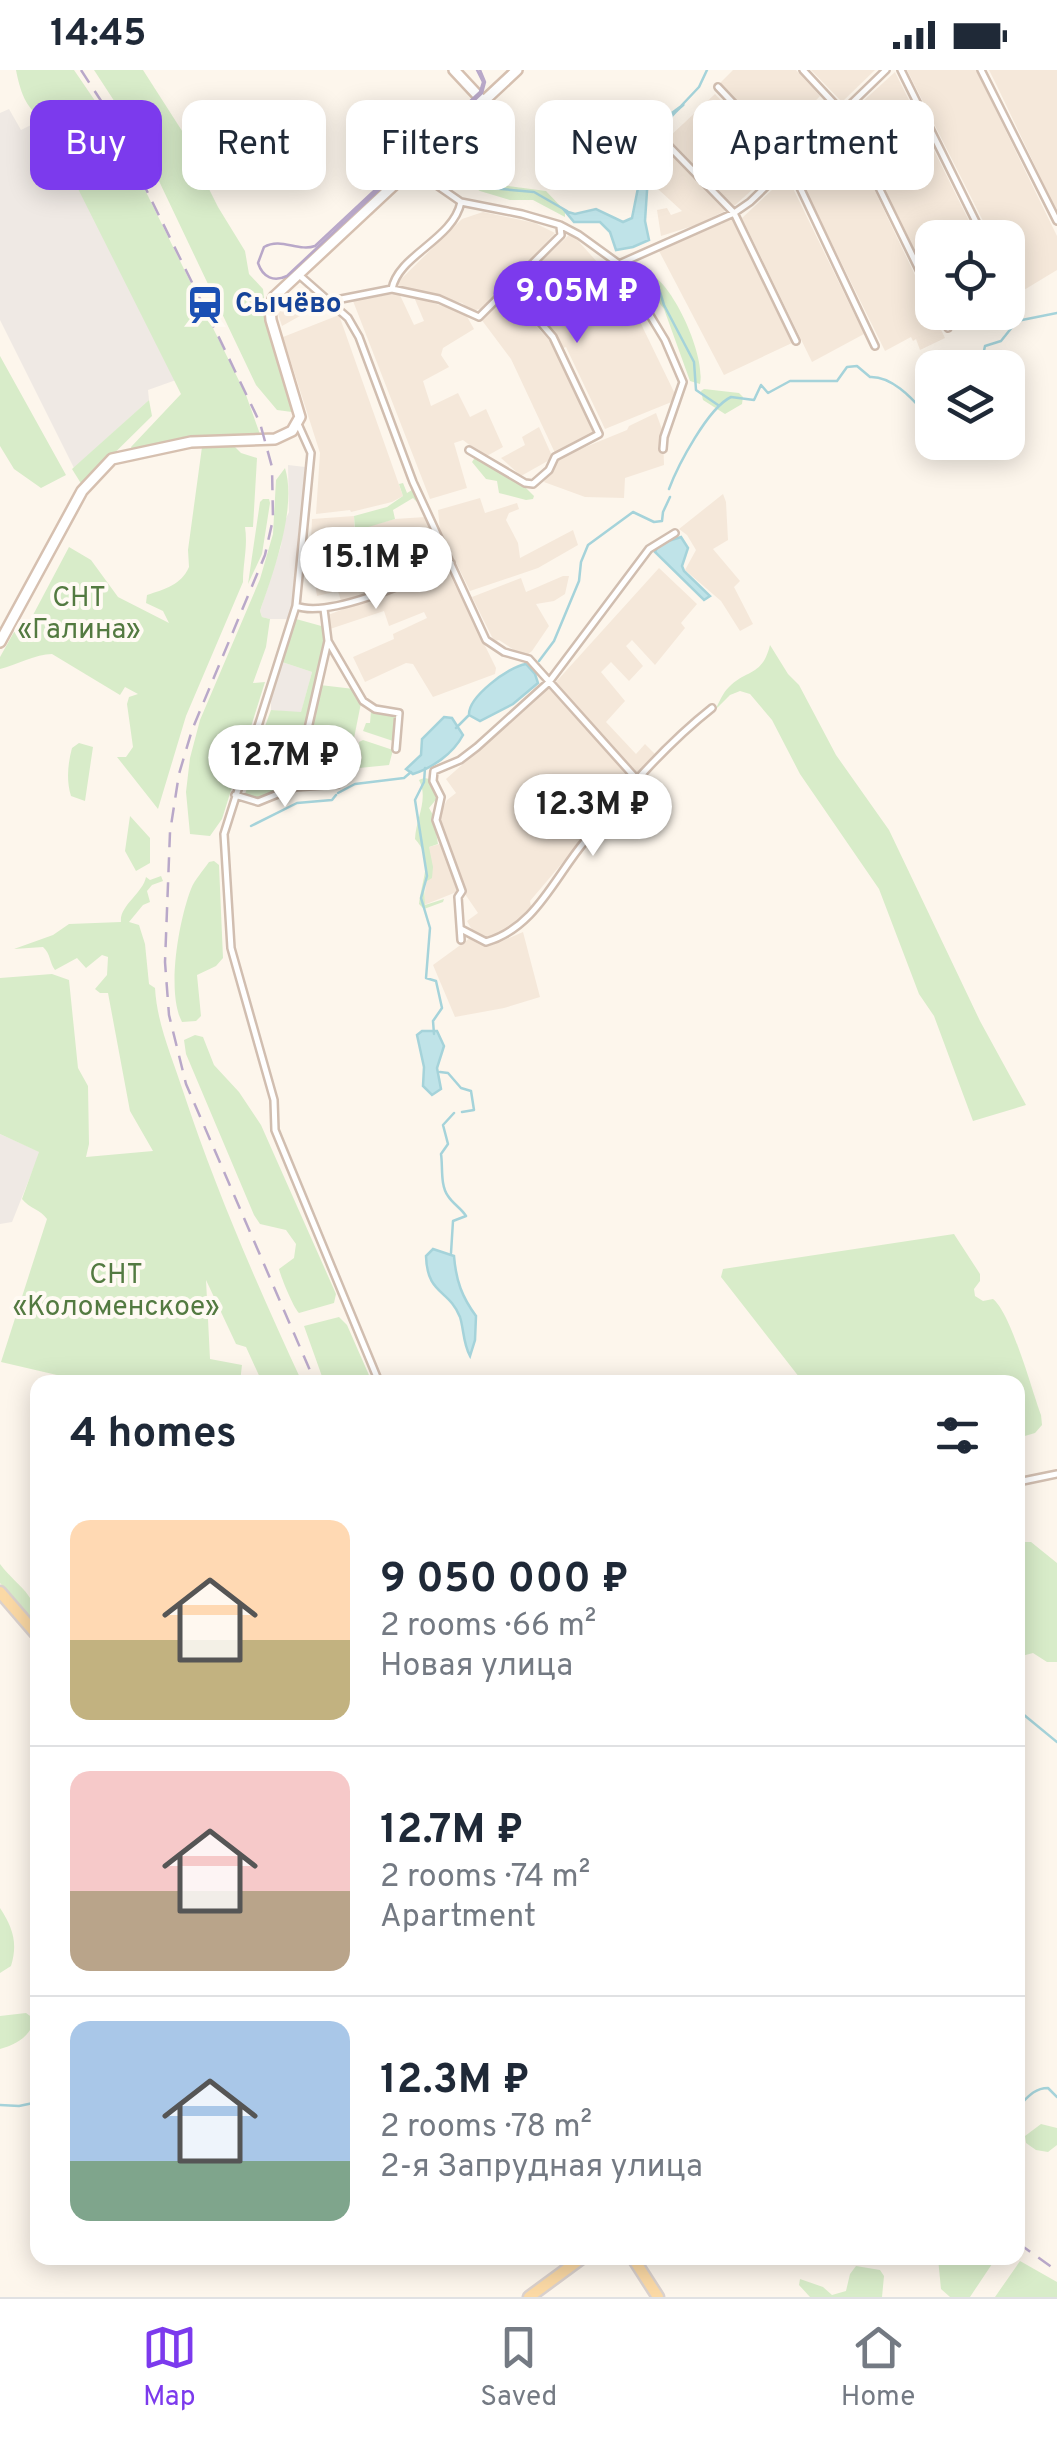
<!DOCTYPE html>
<html lang="en">
<head>
<meta charset="utf-8">
<style>
  body { margin:0; font-family:Overpass,sans-serif; background:#f2f2f3; color:#1f2937; height:100vh; display:flex; flex-direction:column; font-size:38px; white-space:nowrap }
  * { box-sizing:border-box; margin:0 }
  p { font-size:32px; color:#747a83 }
  .icon { flex:none; width:55px; height:55px; fill:none; stroke:currentColor; stroke-width:2; stroke-linecap:round; stroke-linejoin:round }
  .map { position:relative; flex:1; overflow:hidden }
  .side { position:absolute; left:30px; top:1305px; width:995px; height:890px; display:flex; flex-direction:column; background:#fff; border-radius:20px; box-shadow:0 5px 25px #0003 }
  .side>* { flex:none }
  .hud { position:absolute; left:30px; top:30px; width:998px; height:90px; display:flex; gap:20px }
  .controls { position:absolute; left:915px; top:150px; display:grid; gap:20px }
  .controls a { display:grid; place-items:center; width:110px; height:110px; border-radius:20px; background:#fff; box-shadow:0 5px 25px #0003; font-size:50px }
  .price { position:absolute; translate:-50% -85px; padding:0 22px; border-radius:35px; background:#fff; color:#222; font-size:32px; line-height:65px; filter:drop-shadow(0 2px 5px #0008) }
  .price::after { content:''; position:absolute; left:50%; top:60px; width:30px; height:22px; margin-left:-15px; background:inherit; clip-path:polygon(0 0,100% 0,50% 100%) }
  .price.selected { background:#7c3aed; color:#fff }
  ul { padding:0; list-style:none }
  li { display:flex; align-items:center; gap:30px; height:250px; padding:0 40px }
  li+li { border-top:2px solid #e0e1e3 }
  li span { display:grid; place-items:center; flex:none; width:280px; height:200px; border-radius:20px; color:#555 }
  li>.icon { margin-inline-start:auto }
  span .icon { width:120px; height:120px; fill:#fffc; stroke-width:1 }
  li b { font-size:42px }
  h2 { display:flex; justify-content:space-between; align-items:center; height:120px; padding:0 40px; font-size:42px }
  .tag { padding:0 35px; border-radius:20px; background:#fff; box-shadow:0 5px 25px #0003; font-size:35px; line-height:90px }
  .tag.selected { background:#7c3aed; color:#fff }
  .status { display:flex; justify-content:space-between; align-items:center; height:70px; padding:0 50px; background:#fff; direction:ltr }
  .status svg { height:28px; fill:currentColor }
  .tabs { display:flex; justify-content:space-around; align-items:center; height:140px; border-top:2px solid #e0e1e3; background:#fff; font-size:28px; color:#747a83 }
  .tabs a { display:grid; justify-items:center; gap:5px }
  .tabs .selected { color:#7c3aed }
  .map>svg:first-child { display:block }
  .residential { fill:#f5e8da }
  .industrial { fill:#efe9e4 }
  .green { fill:#d8ecc9 }
  .water { fill:#bfe3e8; stroke:#a5d3da; stroke-width:2.5 }
  .lines { fill:none; stroke-linecap:round; stroke-linejoin:round }
  .stream { stroke:#a5d3da; stroke-width:2.5 }
  .street-casing { stroke:#d1beb0; stroke-width:10 }
  .secondary-casing { stroke:#d6c0b0; stroke-width:14 }
  .primary-casing { stroke:#dad1cd; stroke-width:15 }
  .street { stroke:#fff; stroke-width:5 }
  .secondary { stroke:#fff; stroke-width:9 }
  .primary { stroke:#fbd9a5; stroke-width:10 }
  .tram { stroke:#b9a8c9; stroke-width:2.5 }
  .rail { stroke:#b9a8c9; stroke-width:2.5; stroke-dasharray:15 10; stroke-linecap:butt }
  .labels { text-anchor:middle; dominant-baseline:central; stroke-width:8; stroke-linejoin:round; paint-order:stroke }
  .transit-label { font-size:28px; font-weight:bold; fill:#164399; stroke:#fffaf3; text-anchor:start }
  .park-label { font-size:28px; fill:#537a41; stroke:#fffaf3 }
</style>
</head>
<body>
<div class="status"><b>14:45</b><svg viewBox="0 0 49 12"><path d="M0 12V9h3v3zM5 12V6h3v6zM10 12V3h3v9zM15 12V0h3v12zM26 1h20v11H26zM47 4h2v5h-2z"/></svg></div>
<div class="map">
<svg width="1057" height="2227" viewBox="0 0 1057 2227">
  <rect width="100%" height="100%" fill="#fdf6ec"/>
  <path class="residential" d="M 733,0 L 796,0 L 820,26 L 798,49 L 810,62 L 788,84 L 720,13 Z
    M 811,0 L 875,0 L 842,32 Z
    M 907,0 L 976,0 L 1057,166 L 1057,200 L 1019,223 L 1008,200 L 1008,168 L 991,167 Z
    M 989,0 L 1057,0 L 1057,142 L 997,16 Z
    M 895,2 L 977,167 L 932,168 L 932,216 L 849,44 Z
    M 715,24 L 782,93 L 734,136 L 668,68 Z
    M 841,50 L 945,268 L 920,280 L 916,269 L 913,271 L 911,267 L 885,281 L 794,97 L 823,72 L 822,69 Z
    M 662,75 L 725,141 L 696,155 L 661,166 L 657,140 L 667,138 L 671,145 L 682,141 L 659,120 L 654,89 Z
    M 787,106 L 864,264 L 812,292 L 742,148 Z
    M 483,142 L 535,153 L 555,163 L 484,238 L 472,241 L 462,233 L 395,215 L 462,149 Z
    M 732,149 L 792,273 L 724,305 L 658,179 Z
    M 571,163 L 627,225 L 676,326 L 674,331 L 605,359 L 566,277 L 563,278 L 547,251 L 516,216 Z
    M 307,219 L 325,232 L 282,256 L 278,244 L 294,224 Z
    M 399,223 L 414,255 L 424,251 L 414,227 L 465,243 L 474,259 L 443,278 L 441,285 L 449,297 L 423,311 L 431,336 L 458,323 L 470,347 L 486,339 L 503,377 L 485,387 L 463,370 L 454,373 L 467,418 L 430,429 L 353,231 Z
    M 508,225 L 558,280 L 593,363 L 555,383 L 511,289 L 481,249 Z
    M 339,245 L 403,426 L 392,432 L 351,442 L 350,440 L 316,444 L 320,383 L 283,267 Z
    M 656,343 L 663,362 L 664,395 L 625,408 L 624,428 L 585,427 L 544,412 L 556,389 L 627,360 L 629,356 Z
    M 539,357 L 553,388 L 521,406 L 501,388 L 525,375 L 522,367 Z
    M 723,424 L 726,432 L 728,470 L 713,479 L 740,511 L 734,517 L 753,554 L 740,561 L 721,531 L 685,500 L 696,480 L 687,465 L 679,459 Z
    M 480,428 L 485,443 L 517,433 L 519,439 L 509,443 L 506,450 L 518,473 L 520,488 L 573,460 L 578,475 L 538,498 L 470,521 L 440,460 L 438,440 Z
    M 354,446 L 354,460 L 395,449 L 425,447 L 444,492 L 426,503 L 380,521 L 341,531 L 338,521 L 317,526 L 310,484 L 342,475 L 338,464 L 311,470 L 312,449 Z
    M 659,498 L 697,534 L 681,553 L 685,558 L 655,595 L 632,570 L 626,576 L 643,596 L 629,611 L 611,592 L 601,602 L 625,631 L 606,652 L 636,684 L 645,674 L 656,685 L 636,706 L 575,641 L 555,613 Z
    M 447,499 L 496,598 L 495,604 L 433,627 L 413,594 L 406,593 L 365,612 L 353,587 L 394,569 L 393,564 L 427,548 L 424,542 L 389,556 L 384,541 L 330,559 L 328,545 Z
    M 563,506 L 569,506 L 565,524 L 554,531 L 536,534 L 549,556 L 532,581 L 527,585 L 517,582 L 499,570 L 494,571 L 472,527 L 521,508 L 526,522 Z
    M 551,616 L 632,711 L 530,831 L 532,842 L 494,868 L 486,868 L 472,860 L 467,851 L 478,843 L 465,824 L 467,822 L 438,748 L 447,730 L 456,723 L 446,709 Z
    M 443,773 L 459,821 L 424,835 L 429,777 Z
    M 523,862 L 540,927 L 504,938 L 455,947 L 433,895 L 470,868 L 484,875 L 495,874 Z"/>
  <path class="industrial" d="M 9,39 L 21,60 L 43,49 L 176,310 L 148,320 L 149,330 L 74,398 L 0,250 L 0,43 Z
    M 288,395 L 305,397 L 294,532 L 287,549 L 270,549 L 262,547 L 260,541 L 281,476 L 284,453 L 289,442 Z
    M 282,592 L 312,602 L 301,643 L 271,640 L 271,627 Z
    M 0,1064 L 40,1082 L 12,1152 L 0,1154 Z"/>
  <path class="green" d="M 16,0 L 74,0 L 117,63 L 246,325 L 261,367 L 205,368 L 132,380 L 131,377 L 181,324 L 43,49 C 25,38 20,20 16,0 Z
    M 94,0 L 143,0 L 200,89 L 205,111 L 218,137 L 245,181 L 249,204 L 263,219 L 266,246 L 292,332 L 292,342 L 277,340 L 256,315 L 139,69 Z
    M 440,82 L 492,114 L 546,121 L 565,141 L 565,147 L 533,130 L 510,130 L 480,121 L 431,92 L 430,86 Z
    M 645,201 C 672,209 706,286 700,314 L 690,311 L 664,239 L 647,217 Z
    M 0,286 L 66,405 L 41,418 L 14,399 L 0,376 Z
    M 704,319 L 739,323 L 743,327 L 742,334 L 725,344 L 703,330 L 701,321 Z
    M 149,330 L 152,346 L 82,415 L 72,399 Z
    M 210,375 L 233,375 L 241,383 L 257,388 L 253,457 L 245,457 C 248,477 243,492 243,512 L 186,646 L 158,739 L 117,687 L 126,687 L 133,677 L 127,634 L 129,627 L 138,624 L 125,617 L 120,625 L 52,584 C 36,584 16,595 0,599 L 0,587 L 14,562 L 24,562 L 69,477 L 91,490 L 118,527 L 169,553 L 163,541 L 146,533 L 147,525 C 165,519 181,515 189,497 L 188,480 L 202,377 Z
    M 474,389 L 480,389 L 519,411 L 534,426 L 533,429 L 526,430 L 499,423 L 497,411 L 486,409 L 472,392 Z
    M 285,398 C 297,437 274,501 260,541 L 262,547 L 270,549 L 266,577 L 253,613 L 265,612 L 222,749 L 210,766 L 190,764 L 186,722 L 190,688 L 200,650 L 260,509 L 273,464 L 276,410 Z
    M 403,413 L 407,423 L 412,420 L 418,424 L 423,438 L 413,428 L 393,440 L 395,449 L 355,461 L 354,446 L 387,437 L 403,426 L 399,414 Z
    M 263,429 L 269,429 L 270,433 L 262,484 L 248,514 L 260,432 Z
    M 296,549 L 325,557 L 325,572 L 301,683 L 288,690 L 282,721 L 260,729 L 245,724 L 258,688 L 254,686 L 271,640 L 301,642 L 312,602 L 282,592 Z
    M 770,575 L 788,604 L 799,615 L 836,685 L 889,760 L 980,951 L 1026,1035 L 973,1051 L 934,946 L 919,924 L 879,819 L 800,704 L 772,650 L 750,624 L 740,621 L 730,625 L 715,640 C 719,633 723,622 729,617 C 747,599 762,607 770,575 Z
    M 320,615 L 354,619 L 355,627 L 361,633 L 352,678 L 343,677 L 342,706 L 338,707 L 338,711 L 306,713 L 287,719 L 290,697 L 301,690 L 304,684 Z
    M 371,641 L 397,645 L 393,671 L 363,661 L 366,653 L 370,653 Z
    M 363,670 L 393,680 L 389,695 L 359,698 L 362,688 L 359,672 Z
    M 79,673 L 93,677 L 85,731 L 71,726 C 66,710 68,693 72,678 Z
    M 424,708 L 430,709 L 439,726 L 429,738 L 433,745 L 438,774 L 429,777 L 433,797 L 432,808 L 424,813 L 425,835 L 444,829 L 443,832 L 424,839 L 419,834 C 422,807 434,790 415,769 C 416,748 429,729 419,710 Z
    M 130,746 L 150,768 L 150,793 L 136,801 L 125,781 Z
    M 214,791 L 219,795 L 223,888 L 216,896 L 197,905 L 201,946 L 196,951 L 182,952 C 166,922 179,850 191,819 C 195,809 203,801 209,792 Z
    M 161,806 L 163,811 L 152,815 L 147,821 L 150,832 L 143,835 L 129,852 L 139,855 L 145,874 L 149,914 L 155,918 C 157,954 172,987 183,1021 C 216,1121 258,1217 302,1312 L 262,1312 L 246,1277 L 236,1274 L 206,1210 L 210,1289 L 242,1295 L 240,1312 L 87,1312 L 1,1292 L 47,1149 C 41,1140 29,1138 22,1129 L 39,1082 L 0,1064 L 0,908 L 52,904 L 69,910 L 78,998 L 88,1016 L 89,1074 L 86,1087 L 153,1081 L 130,1041 L 108,923 L 100,923 L 95,919 L 107,905 L 108,887 L 102,885 L 86,898 L 77,888 L 55,900 C 49,892 51,884 43,877 L 14,879 L 53,865 L 69,854 L 121,852 C 119,836 143,823 146,807 L 150,810 Z
    M 195,965 L 203,967 L 214,995 L 239,1022 L 261,1055 L 336,1224 L 334,1233 L 299,1243 C 293,1237 281,1207 279,1199 L 294,1188 L 296,1174 L 286,1160 L 260,1154 L 254,1145 L 186,984 L 184,970 Z
    M 954,1164 L 980,1204 L 980,1211 L 974,1219 L 975,1226 L 983,1231 L 993,1229 C 1011,1243 1032,1321 1041,1345 L 1042,1355 L 1035,1363 L 1018,1368 L 1018,1312 L 803,1312 L 721,1207 L 723,1199 Z
    M 339,1247 L 347,1255 L 372,1312 L 324,1312 L 304,1256 Z
    M 1018,1472 L 1031,1472 L 1057,1493 L 1057,1592 L 1047,1592 L 1033,1583 L 1018,1587 L 1018,1565 L 1025,1559 L 1018,1547 Z
    M 0,1494 C 19,1519 37,1522 37,1557 L 0,1513 Z
    M 0,1838 C 13,1858 18,1873 11,1896 L 0,1903 Z
    M 26,1943 L 33,1948 C 34,1965 15,1975 0,1979 L 0,1946 Z
    M 1041,2054 L 1057,2058 L 1057,2075 L 1048,2082 L 1036,2080 L 1026,2073 L 1025,2066 Z
    M 938,2188 L 996,2188 L 970,2227 L 950,2227 L 941,2219 Z
    M 1020,2191 L 1057,2212 L 1057,2227 L 995,2227 Z
    M 856,2196 L 880,2200 L 884,2206 L 882,2227 L 810,2227 L 799,2215 L 800,2209 L 823,2217 L 832,2225 L 846,2221 L 850,2204 Z"/>
  <path class="water" d="M 606,33 L 630,47 L 639,61 L 653,57 L 684,34 C 680,38 676,41 672,46 C 660,60 658,77 635,69 C 627,56 610,47 606,33 Z
    M 635,76 L 640,78 L 638,98 L 648,106 L 645,151 L 649,170 L 633,177 L 616,180 L 610,162 L 600,152 L 574,152 L 565,141 L 575,144 L 596,139 L 623,152 L 632,148 L 638,118 L 630,101 L 630,80 Z
    M 681,467 L 688,478 L 682,496 L 684,501 L 710,526 L 704,530 L 655,482 L 659,474 Z
    M 526,594 L 535,604 L 538,613 L 513,634 L 480,651 L 469,645 C 468,627 508,597 526,594 Z
    M 444,647 L 452,648 L 463,665 C 453,684 432,698 413,704 L 406,699 L 421,685 L 422,669 Z
    M 422,961 L 437,961 L 444,976 L 437,998 L 441,1019 L 432,1025 L 423,1016 L 424,997 L 417,965 Z
    M 433,1179 L 454,1186 C 456,1211 462,1227 476,1246 L 475,1270 L 470,1286 C 463,1273 464,1260 460,1247 C 449,1219 427,1225 426,1186 Z"/>
  <g class="lines">
    <path class="stream" d="M 682,35 L 699,17 L 707,0
      M 433,85 L 490,118 L 534,122 L 567,141
      M 629,196 L 658,216 L 664,235 L 694,292 L 696,320 L 718,335
      M 968,298 L 982,290 L 985,276 L 1001,271 L 1017,251 L 1057,243
      M 669,419 C 678,395 708,338 731,327 L 754,330 L 761,315 L 768,323 L 790,311 L 837,311 L 847,297 L 857,296 L 870,307 C 891,306 911,327 924,342 L 932,341
      M 539,591 L 554,571 L 579,511 L 581,492 L 588,475 L 633,442 L 654,452 L 662,451 L 663,442 L 670,427
      M 456,658 L 468,646
      M 425,698 L 424,712 L 415,730 L 427,806 L 421,828 L 430,858 L 426,908 L 436,911 L 442,938 L 433,951 L 434,964
      M 338,723 L 355,714 L 404,708 L 411,702
      M 251,756 L 297,733 L 332,730 L 336,725
      M 440,1002 L 448,1003 L 461,1018 L 471,1021 L 474,1040 L 462,1042
      M 451,1183 L 453,1151 L 466,1146 C 461,1138 453,1134 448,1126 C 440,1115 443,1097 441,1084 L 448,1074 L 443,1055 L 454,1043
      M 1018,1640 L 1057,1672
      M 0,2035 L 19,2036 L 38,2032
      M 1018,2037 C 1027,2028 1034,2018 1048,2018 L 1057,2027"/>
    <g class="street-casing">
      <path id="street" d="M 803,0 L 842,42 L 932,226
        M 901,0 L 984,168
        M 981,0 L 1057,151
        M 718,17 L 787,90 L 875,276
        M 666,73 L 734,143 L 796,271
        M 412,98 L 461,132 L 522,144 L 560,155 L 579,165 L 619,194 L 665,270 L 683,312 L 664,367 L 663,379
        M 619,194 L 734,143 L 750,132 L 886,0
        M 298,204 L 348,248 L 359,267 L 413,412 L 486,570 L 504,582 L 529,589 L 641,714
        M 1008,213 L 1013,224
        M 392,219 C 398,185 453,170 461,132
        M 331,231 L 392,219 L 439,229 L 479,247 L 561,165 L 560,157
        M 941,242 L 948,258
        M 298,354 L 311,383 L 296,536 L 224,764 L 231,878 L 274,1030 L 275,1060 L 379,1312
        M 469,380 L 525,413 L 533,414 L 549,400 L 555,387 L 599,364 L 553,267 L 510,217
        M 296,536 C 330,549 417,509 451,493
        M 324,539 L 328,571 L 363,631 L 375,639 L 399,643 L 396,679
        M 284,721 L 287,696 L 302,685 L 328,571
        M 235,725 L 258,732 L 295,717 L 338,714
        M 461,859 L 486,872 C 535,858 554,808 585,771 C 623,724 665,675 712,638
        M 461,870 L 458,827 L 462,821 L 436,750 L 441,727 L 433,711 L 434,701 L 460,690 L 477,677 L 549,612 L 649,479 L 675,463
        M 1018,1412 L 1057,1404"/>
    </g>
    <g class="secondary-casing">
      <path id="secondary" d="M 454,0 L 483,31
        M 0,572 L 82,421 L 112,389 L 191,372 L 275,369 L 292,361 L 300,347 L 271,250 L 270,238 L 274,227 L 517,0"/>
    </g>
    <g class="primary-casing">
      <path id="primary" d="M 0,1522 L 38,1566
        M 633,2188 L 658,2227
        M 529,2227 L 582,2188"/>
    </g>
    <use href="#street" class="street"/>
    <use href="#secondary" class="secondary"/>
    <use href="#primary" class="primary"/>
    <path class="tram" d="M 477,0 L 483,12 L 480,22 L 315,176 C 298,182 281,167 264,177 L 258,193 C 263,208 274,212 287,206 L 482,23 L 485,12 L 480,0"/>
    <path class="rail" d="M 81,0 L 107,40 L 211,251 L 260,353 L 272,397 L 273,449 L 265,485 L 192,660 L 179,704 L 170,762 L 165,892 L 169,945 L 186,1014 L 315,1312
      M 1018,2173 L 1057,2201"/>
  </g>
  <defs>
    <g id="station-bare" transform="scale(3)"><path d="M-3-6H3Q5-6 5-4V2Q5 4 3 4L4.5 6H3L1.5 4h-3L-3 6H-4.5L-3 4Q-5 4-5 2V-4Q-5-6-3-6ZM-3.5-4v3h7v-3ZM-3.5 1v1.5H-2V1ZM2 1v1.5H3.5V1Z" fill="#1a4fb4" stroke="#fffaf3" stroke-width="2.5" paint-order="stroke"/></g>
  </defs>
  <g fill-rule="evenodd">
    <use href="#station-bare" x="205" y="235"/>
  </g>
  <g class="labels">
    <g class="transit-label">
      <text x="235" y="235">Сычёво</text>
    </g>
    <g class="park-label">
      <text x="79" y="529">СНТ<tspan x="79" dy="32">«Галина»</tspan></text>
      <text x="116" y="1206">СНТ<tspan x="116" dy="32">«Коломенское»</tspan></text>
    </g>
  </g>
</svg>
<div class="controls">
<a><svg class="icon" aria-label="locate" viewBox="0 0 24 24"><circle cx="12" cy="12" r="6"/><path d="M12 2v4M12 18v4M2 12h4M18 12h4"/></svg></a>
<a><svg class="icon" aria-label="layers" viewBox="0 0 24 24"><path d="M12 4l9 5-9 5-9-5zM3 14l9 5 9-5"/></svg></a>
</div>
<b class="price selected" style="left:577px;top:276px">9.05M ₽</b>
<b class="price" style="left:376px;top:542px">15.1M ₽</b>
<b class="price" style="left:285px;top:740px">12.7M ₽</b>
<b class="price" style="left:593px;top:789px">12.3M ₽</b>
<div class="hud">
<a class="tag selected">Buy</a>
<a class="tag">Rent</a>
<a class="tag">Filters</a>
<a class="tag">New</a>
<a class="tag">Apartment</a>
</div>
<section class="side">
<h2>4 homes<svg class="icon" aria-label="filters" viewBox="0 0 24 24"><path d="M4 7h16M4 17h16"/><circle cx="9" cy="7" r="2"/><circle cx="15" cy="17" r="2"/></svg></h2>
<ul>
<li><span style="background:linear-gradient(#ffd9b3 60%,#c2b280 0)"><svg class="icon" aria-label="home" viewBox="0 0 24 24"><path d="M3 11l9-7 9 7M6 9v11h12V9"/></svg></span><div><b>9 050 000 ₽</b><p>2 rooms · 66 m²</p><p>Новая улица</p></div></li>
<li><span style="background:linear-gradient(#f6c9c9 60%,#b9a48a 0)"><svg class="icon" aria-label="home" viewBox="0 0 24 24"><path d="M3 11l9-7 9 7M6 9v11h12V9"/></svg></span><div><b>12.7M ₽</b><p>2 rooms · 74 m²</p><p>Apartment</p></div></li>
<li><span style="background:linear-gradient(#a9c7e8 70%,#7fa58c 0)"><svg class="icon" aria-label="home" viewBox="0 0 24 24"><path d="M3 11l9-7 9 7M6 9v11h12V9"/></svg></span><div><b>12.3M ₽</b><p>2 rooms · 78 m²</p><p>2-я Запрудная улица</p></div></li>
</ul>
</section>
</div>
<nav class="tabs">
<a class="selected"><svg class="icon" aria-label="map" viewBox="0 0 24 24"><path d="M3 6l6-2 6 2 6-2v14l-6 2-6-2-6 2zM9 4v14M15 6v14"/></svg>Map</a>
<a><svg class="icon" aria-label="saved" viewBox="0 0 24 24"><path d="M7 4h10v16l-5-4-5 4z"/></svg>Saved</a>
<a><svg class="icon" aria-label="home" viewBox="0 0 24 24"><path d="M3 11l9-7 9 7M6 9v11h12V9"/></svg>Home</a>
</nav>
</body>
</html>
